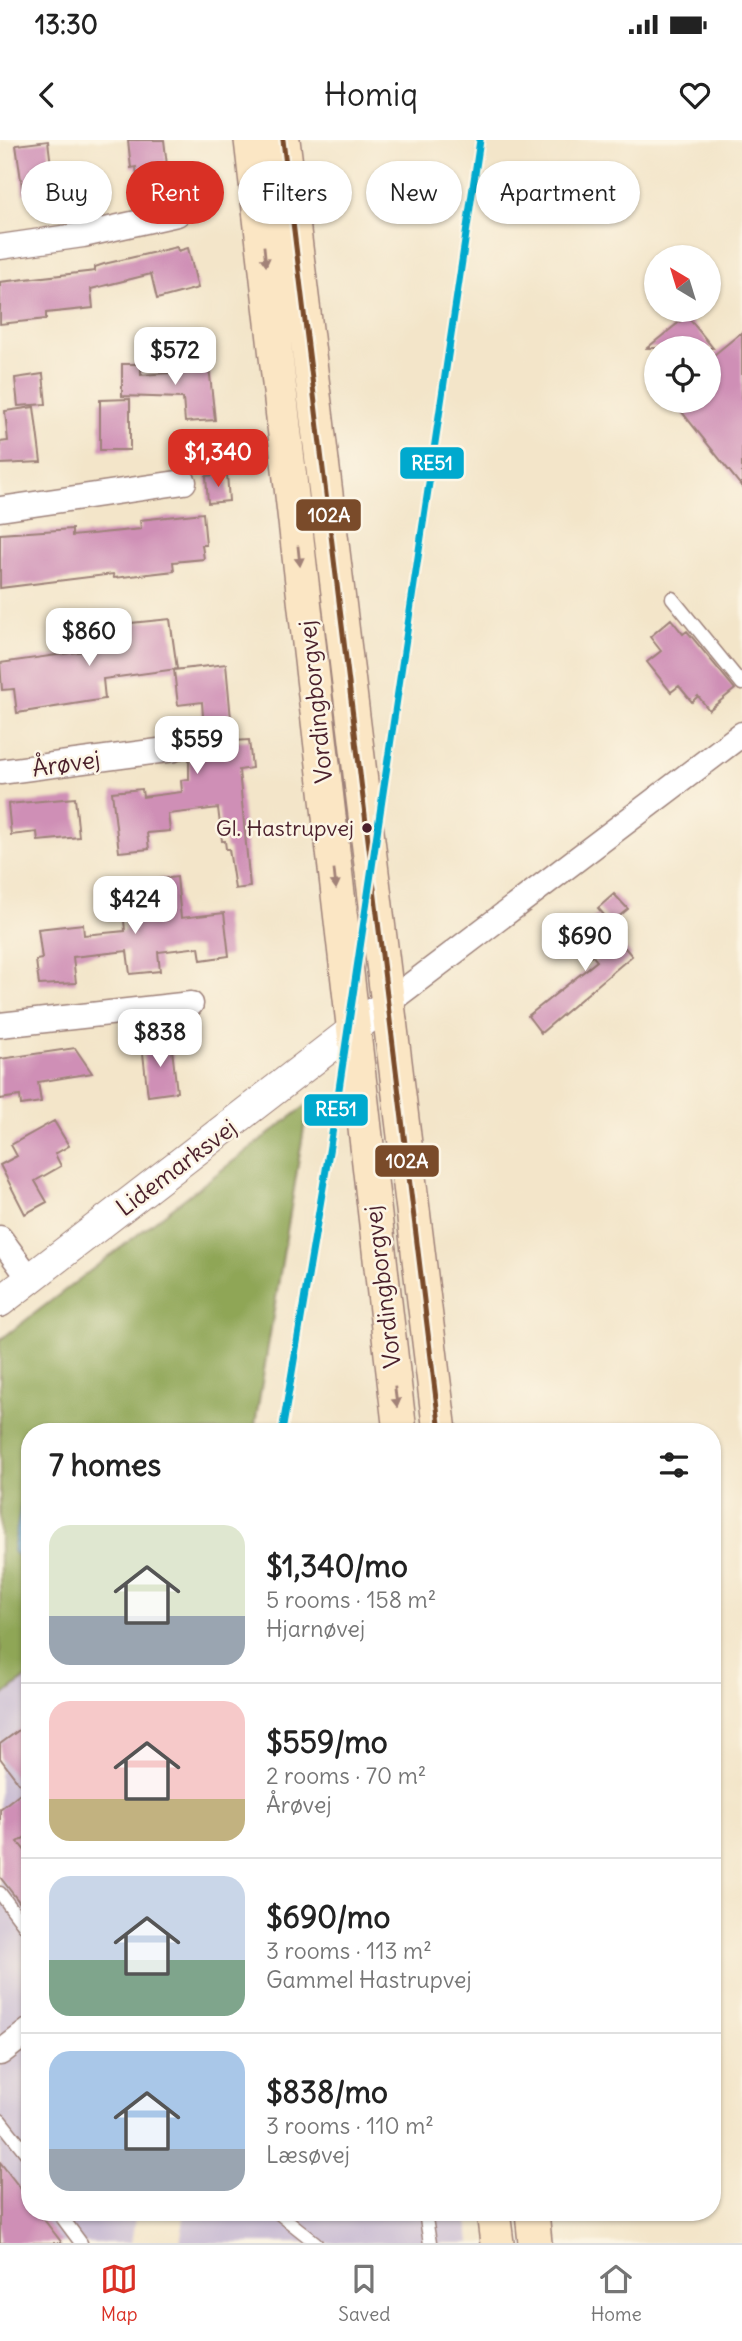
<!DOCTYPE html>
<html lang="en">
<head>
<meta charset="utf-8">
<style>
  body { margin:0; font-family:Delius,sans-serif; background:#f2f2f2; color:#222; height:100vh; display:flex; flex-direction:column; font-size:26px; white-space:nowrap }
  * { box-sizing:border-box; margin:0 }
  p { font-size:23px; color:#767676 }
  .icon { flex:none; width:38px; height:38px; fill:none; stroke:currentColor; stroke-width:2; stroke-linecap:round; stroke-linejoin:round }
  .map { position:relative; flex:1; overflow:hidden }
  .panel { position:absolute; left:21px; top:1283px; width:700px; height:798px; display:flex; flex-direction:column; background:#fff; border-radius:28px; box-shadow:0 2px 5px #0004 }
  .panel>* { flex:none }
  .top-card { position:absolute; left:21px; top:21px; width:700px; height:63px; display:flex; gap:14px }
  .needle { width:46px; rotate:322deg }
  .tools { position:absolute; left:644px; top:105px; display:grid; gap:14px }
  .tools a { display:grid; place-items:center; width:77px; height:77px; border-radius:50%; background:#fff; box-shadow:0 2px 5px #0004; font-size:35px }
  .price { position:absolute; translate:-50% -60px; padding:0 16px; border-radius:14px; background:#fff; color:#222; font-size:23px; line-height:46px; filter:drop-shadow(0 2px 4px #0008) }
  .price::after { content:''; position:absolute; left:50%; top:42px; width:21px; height:16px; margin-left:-10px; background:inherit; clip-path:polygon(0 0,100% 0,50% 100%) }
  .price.selected { background:#d93025; color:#fff }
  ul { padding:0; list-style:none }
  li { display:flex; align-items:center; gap:21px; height:175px; padding:0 28px }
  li+li { border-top:2px solid #e0e0e0 }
  li span { display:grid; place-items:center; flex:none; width:196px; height:140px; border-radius:21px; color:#555 }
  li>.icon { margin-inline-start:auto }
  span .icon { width:84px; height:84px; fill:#fffc; stroke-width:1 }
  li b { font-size:30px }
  h2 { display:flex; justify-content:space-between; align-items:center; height:84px; padding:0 28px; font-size:30px }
  .pill { padding:0 24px; border-radius:32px; background:#fff; box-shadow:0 2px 5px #0004; font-size:24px; line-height:63px }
  .pill.selected { background:#d93025; color:#fff }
  .status { display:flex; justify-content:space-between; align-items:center; height:49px; padding:0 35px; background:#fff; direction:ltr }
  .status svg { height:19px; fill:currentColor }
  header { display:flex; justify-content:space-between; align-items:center; height:91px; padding:0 28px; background:#fff; font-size:32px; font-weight:600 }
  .menu { display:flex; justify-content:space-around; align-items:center; height:98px; border-top:2px solid #e0e0e0; background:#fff; font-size:19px; color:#767676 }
  .menu a { display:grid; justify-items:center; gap:4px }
  .menu .selected { color:#d93025 }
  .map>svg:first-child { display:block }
  .industrial { fill:#ccbfd4 }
  .forest { fill:#8fa657; stroke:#6c6241; stroke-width:2 }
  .water { fill:#6fbde9; stroke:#5c6e8a; stroke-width:2 }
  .building { fill:#cf8fb6 }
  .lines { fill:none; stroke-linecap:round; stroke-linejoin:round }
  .service-casing { stroke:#9e827a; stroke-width:15 }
  .minor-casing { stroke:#9e827a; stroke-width:27 }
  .tertiary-casing { stroke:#9e827a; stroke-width:32 }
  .secondary-casing { stroke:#9e827a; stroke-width:36 }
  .service { stroke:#fff; stroke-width:12 }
  .minor { stroke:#fff; stroke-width:24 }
  .tertiary { stroke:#fff; stroke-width:30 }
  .secondary { stroke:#fbe6c4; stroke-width:33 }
  .bus-1-casing { stroke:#fcf5e5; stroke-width:10 }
  .bus-1 { stroke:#7a4b2a; stroke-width:5 }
  .rail-1-casing { stroke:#fcf5e5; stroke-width:12 }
  .rail-1 { stroke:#00a9ce; stroke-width:7 }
  .oneway { fill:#a28278 }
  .bus-dot { fill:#4a1f2b; stroke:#fcf5e5; stroke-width:2.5 }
  .labels { text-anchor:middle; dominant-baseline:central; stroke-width:5; stroke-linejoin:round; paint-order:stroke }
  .bus-label { font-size:22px; fill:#4a1f2b; stroke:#fcf5e5; text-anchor:end }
  .street-label { font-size:24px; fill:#4a1f2b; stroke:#fcf5e5 }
  .line-badge { stroke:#fcf5e5; stroke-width:2.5 }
  .badge-label { font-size:19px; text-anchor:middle; font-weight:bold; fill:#fff }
</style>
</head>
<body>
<div class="status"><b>13:30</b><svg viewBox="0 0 49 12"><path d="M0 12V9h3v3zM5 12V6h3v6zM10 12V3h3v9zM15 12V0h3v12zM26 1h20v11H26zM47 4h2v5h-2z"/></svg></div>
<header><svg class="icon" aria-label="back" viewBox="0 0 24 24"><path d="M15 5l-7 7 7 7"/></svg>Homiq<svg class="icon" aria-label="heart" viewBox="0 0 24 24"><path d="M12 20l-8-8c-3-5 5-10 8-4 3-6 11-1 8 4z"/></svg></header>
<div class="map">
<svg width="742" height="2103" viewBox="0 0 742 2103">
  <rect width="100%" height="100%" fill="#fcf5e5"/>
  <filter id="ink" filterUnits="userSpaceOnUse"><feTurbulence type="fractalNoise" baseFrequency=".0143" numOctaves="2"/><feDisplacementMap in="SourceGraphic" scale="14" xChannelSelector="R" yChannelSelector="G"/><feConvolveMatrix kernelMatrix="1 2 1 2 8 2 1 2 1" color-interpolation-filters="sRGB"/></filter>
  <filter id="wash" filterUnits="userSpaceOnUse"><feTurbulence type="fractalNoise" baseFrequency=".00686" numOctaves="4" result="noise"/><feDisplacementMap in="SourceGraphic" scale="28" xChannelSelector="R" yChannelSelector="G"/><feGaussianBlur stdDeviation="1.57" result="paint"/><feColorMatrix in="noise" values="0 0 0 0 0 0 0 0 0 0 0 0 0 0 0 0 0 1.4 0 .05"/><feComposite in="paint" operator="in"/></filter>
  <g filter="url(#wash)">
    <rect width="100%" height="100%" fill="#f3e5c9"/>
    <path class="industrial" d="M 30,1535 L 30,2072 L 136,2072 L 131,2103 L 0,2103 L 0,1558 Z
      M 185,2072 L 467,2072 L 470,2103 L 180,2103 Z"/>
    <path class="forest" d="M 308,964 L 254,1291 L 30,1292 L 30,1535 L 0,1558 L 0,1200 Z"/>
    <path class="water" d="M 30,1358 L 30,1422 L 22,1421 L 13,1411 L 22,1361 Z"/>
    <g id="blocks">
      <path class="building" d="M 128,0 L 164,0 L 169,42 L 138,45 L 136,27 L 131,28 Z
        M 48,1 L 54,50 L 23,54 L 16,5 Z
        M 61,50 L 64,71 L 46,73 L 43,53 Z
        M 177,107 L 178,111 L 188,108 L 198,148 L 157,159 L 151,134 L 91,149 L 93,168 L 46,173 L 46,179 L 0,184 L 0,142 L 95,131 L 95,127 L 104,124 Z
        M 687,176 L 713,208 L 647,208 Z
        M 742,192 L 742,347 L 673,261 L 709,261 L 709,219 Z
        M 208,218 L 215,280 L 185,282 L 183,258 L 122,256 L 122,224 L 141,224 L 141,235 L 183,232 L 182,220 Z
        M 43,234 L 46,264 L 18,266 L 15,238 Z
        M 130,259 L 130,310 L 100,310 L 100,260 Z
        M 34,267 L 41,322 L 0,324 L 0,302 L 8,301 L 5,271 Z
        M 227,334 L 229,361 L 208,363 L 206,336 Z
        M 203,373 L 206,405 L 202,405 L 204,419 L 173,422 L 174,431 L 114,438 L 113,434 L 0,448 L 0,394 L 72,389 L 72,396 L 141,389 L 140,380 Z
        M 170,479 L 177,529 L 103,539 L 105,559 L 17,573 L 14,549 L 2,550 L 0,523 L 121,506 L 121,484 Z
        M 671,479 L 683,494 L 687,491 L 735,549 L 709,570 L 698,556 L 692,562 L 679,546 L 671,552 L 647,522 L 661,511 L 650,497 Z
        M 226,524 L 233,601 L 249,600 L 252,628 L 239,630 L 250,747 L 235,749 L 229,709 L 226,709 L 225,701 L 222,701 L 218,668 L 168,674 L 170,691 L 147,693 L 149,709 L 119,712 L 112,652 L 142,649 L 143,657 L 182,652 L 181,640 L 189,639 L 189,607 L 205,605 L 202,562 L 178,565 L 174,530 Z
        M 75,658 L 79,697 L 38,701 L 37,692 L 11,695 L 8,664 Z
        M 177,737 L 181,778 L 224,773 L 229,816 L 201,820 L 199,807 L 158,812 L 160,831 L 130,834 L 127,811 L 73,817 L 76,843 L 39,845 L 36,820 L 42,819 L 38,789 L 83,784 L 84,795 L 125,791 L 122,759 L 128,753 L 152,751 L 150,740 Z
        M 614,754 L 628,769 L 611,783 L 598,768 Z
        M 597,775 L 632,816 L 541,893 L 528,876 L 597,821 L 575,794 Z
        M 171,901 L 177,952 L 148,956 L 142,905 Z
        M 75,908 L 92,933 L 38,942 L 41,962 L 21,965 L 20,956 L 0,959 L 0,919 Z
        M 54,981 L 69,1006 L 55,1014 L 61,1026 L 35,1041 L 47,1062 L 25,1074 L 0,1025 L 17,1016 L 11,1005 Z
        M 30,1582 L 30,1694 L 18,1702 L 30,1717 L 30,1776 L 0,1737 L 0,1669 L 24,1650 L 0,1618 L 0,1604 Z
        M 0,2022 L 30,2061 L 30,2072 L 38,2072 L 62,2103 L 0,2103 Z"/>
    </g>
  </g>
  <g filter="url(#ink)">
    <use href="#blocks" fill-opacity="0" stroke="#9e827a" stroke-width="2"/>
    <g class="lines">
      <g class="service-casing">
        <path id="service" d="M 672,458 L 742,544
          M 0,1753 L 30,1793
          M 0,1980 L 30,2018
          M 58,2072 L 81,2103
          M 277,2072 L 316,2103
          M 426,2079 L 430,2103"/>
      </g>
      <g class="minor-casing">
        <path id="minor" d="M 0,107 L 83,95 L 177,74
          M 0,369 L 184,342
          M 0,632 L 174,609
          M 390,861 L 742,594
          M 0,885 L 191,864
          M 0,1098 L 30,1139
          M 0,1913 L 30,1890"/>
      </g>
      <g class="tertiary-casing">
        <path id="tertiary" d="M 0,1162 L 390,861"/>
      </g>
      <g class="secondary-casing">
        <path id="secondary" d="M 251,0 L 400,1292
          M 283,0 L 440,1292
          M 493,2072 L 497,2103
          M 532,2072 L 535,2103"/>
      </g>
      <use href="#service" class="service"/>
      <use href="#minor" class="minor"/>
      <use href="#tertiary" class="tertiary"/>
      <use href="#secondary" class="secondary"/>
      <g class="bus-1-casing">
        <path id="bus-1" d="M 283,0 L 440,1292"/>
      </g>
      <use href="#bus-1" class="bus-1"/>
      <g class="rail-1-casing">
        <path id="rail-1" d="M 282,1292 L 335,976 L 480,0"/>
      </g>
      <use href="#rail-1" class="rail-1"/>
    </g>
    <defs><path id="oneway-solid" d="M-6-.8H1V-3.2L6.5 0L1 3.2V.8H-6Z" transform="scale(1.75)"/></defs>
    <g class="oneway">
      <use href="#oneway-solid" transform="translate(265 116) rotate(84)"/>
      <use href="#oneway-solid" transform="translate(299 416) rotate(84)"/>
      <use href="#oneway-solid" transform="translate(335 739) rotate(84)"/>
      <use href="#oneway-solid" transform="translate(396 1257) rotate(83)"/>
    </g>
  </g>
  <circle class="bus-dot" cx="367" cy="688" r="6"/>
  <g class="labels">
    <g class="bus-label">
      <text x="354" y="688">Gl. Hastrupvej</text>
    </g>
    <g class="street-label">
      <text transform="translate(315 562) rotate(-96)">Vordingborgvej</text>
      <text transform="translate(66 623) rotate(-8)">Årøvej</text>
      <text transform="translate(176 1027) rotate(-37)">Lidemarksvej</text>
      <text transform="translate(382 1147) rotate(-97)">Vordingborgvej</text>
    </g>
  </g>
  <g class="line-badge">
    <rect x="399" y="306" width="66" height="34" rx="7" fill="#00a9ce"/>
    <rect x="295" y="358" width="67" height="34" rx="7" fill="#7a4b2a"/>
    <rect x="303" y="953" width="66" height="34" rx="7" fill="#00a9ce"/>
    <rect x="374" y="1004" width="66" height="34" rx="7" fill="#7a4b2a"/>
  </g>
  <g class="badge-label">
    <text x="432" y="330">RE51</text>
    <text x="329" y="382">102A</text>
    <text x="336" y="976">RE51</text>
    <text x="407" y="1028">102A</text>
  </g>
</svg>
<div class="tools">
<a><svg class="needle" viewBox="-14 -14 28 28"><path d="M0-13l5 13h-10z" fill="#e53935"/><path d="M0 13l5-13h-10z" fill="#767676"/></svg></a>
<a><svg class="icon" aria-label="locate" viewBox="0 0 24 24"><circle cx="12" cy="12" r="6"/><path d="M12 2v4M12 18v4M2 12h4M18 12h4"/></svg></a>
</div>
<b class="price" style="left:175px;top:247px">$572</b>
<b class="price selected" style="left:218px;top:349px">$1,340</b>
<b class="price" style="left:89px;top:528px">$860</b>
<b class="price" style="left:197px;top:636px">$559</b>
<b class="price" style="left:135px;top:796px">$424</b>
<b class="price" style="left:585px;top:833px">$690</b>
<b class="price" style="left:160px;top:929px">$838</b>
<div class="top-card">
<a class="pill">Buy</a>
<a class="pill selected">Rent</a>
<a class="pill">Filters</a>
<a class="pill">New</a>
<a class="pill">Apartment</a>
</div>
<section class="panel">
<h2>7 homes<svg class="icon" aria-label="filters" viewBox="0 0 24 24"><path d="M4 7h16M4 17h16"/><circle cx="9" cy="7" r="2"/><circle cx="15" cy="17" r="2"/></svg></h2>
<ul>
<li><span style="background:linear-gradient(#dfe7d0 65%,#9aa5b1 0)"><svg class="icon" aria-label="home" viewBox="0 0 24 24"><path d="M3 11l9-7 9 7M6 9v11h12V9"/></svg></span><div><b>$1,340/mo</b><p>5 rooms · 158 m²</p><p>Hjarnøvej</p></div></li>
<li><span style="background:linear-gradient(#f6c9c9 70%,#c2b280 0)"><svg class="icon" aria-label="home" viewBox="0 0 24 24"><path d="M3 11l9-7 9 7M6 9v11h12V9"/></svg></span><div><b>$559/mo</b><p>2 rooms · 70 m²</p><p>Årøvej</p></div></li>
<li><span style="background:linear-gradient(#c9d6e8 60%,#7fa58c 0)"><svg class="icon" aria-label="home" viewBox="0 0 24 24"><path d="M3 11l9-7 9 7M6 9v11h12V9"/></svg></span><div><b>$690/mo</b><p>3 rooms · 113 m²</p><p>Gammel Hastrupvej</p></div></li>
<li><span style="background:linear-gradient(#a9c7e8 70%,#9aa5b1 0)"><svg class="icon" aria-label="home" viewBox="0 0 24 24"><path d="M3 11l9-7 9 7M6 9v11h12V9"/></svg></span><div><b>$838/mo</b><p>3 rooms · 110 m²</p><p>Læsøvej</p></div></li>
</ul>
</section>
</div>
<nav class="menu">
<a class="selected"><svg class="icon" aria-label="map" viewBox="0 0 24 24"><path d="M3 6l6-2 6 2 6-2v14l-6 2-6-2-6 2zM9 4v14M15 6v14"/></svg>Map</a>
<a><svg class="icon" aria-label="saved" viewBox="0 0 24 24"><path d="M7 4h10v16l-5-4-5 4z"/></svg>Saved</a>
<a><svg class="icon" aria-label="home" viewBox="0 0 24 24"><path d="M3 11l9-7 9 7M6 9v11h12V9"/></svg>Home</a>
</nav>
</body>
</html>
